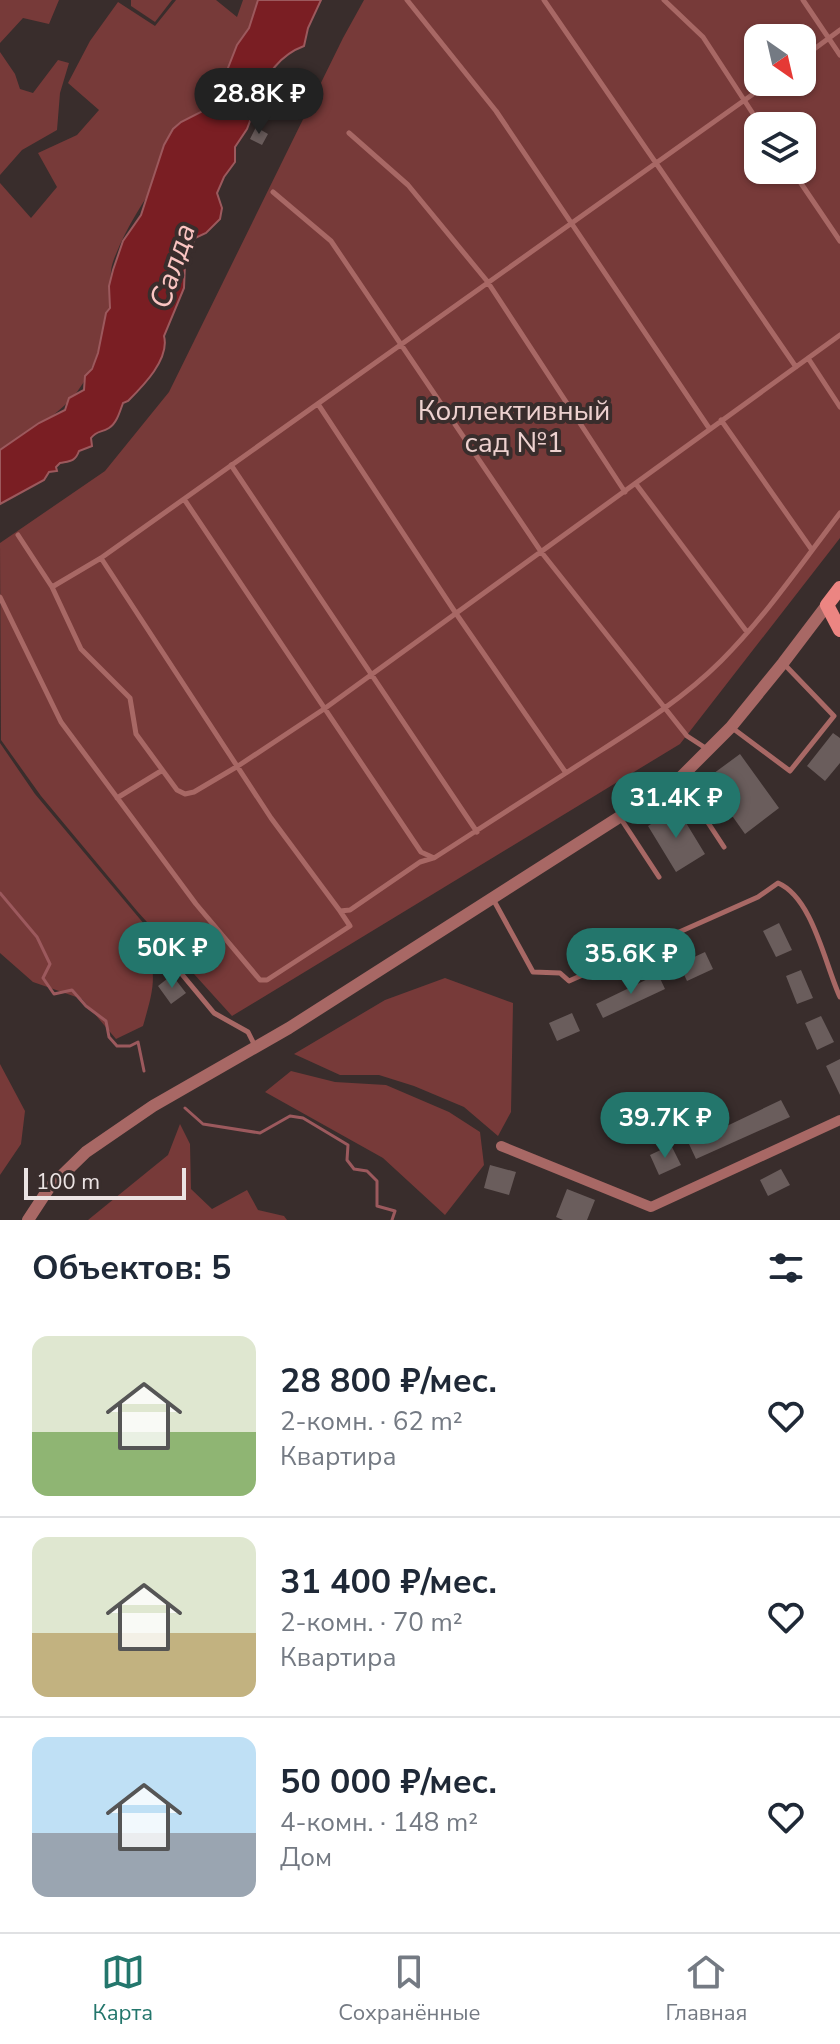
<!DOCTYPE html>
<html lang="ru">
<head>
<meta charset="utf-8">
<style>
  body { margin:0; font-family:"Nunito Sans",sans-serif; background:#f2f2f3; color:#1f2937; height:100vh; display:flex; flex-direction:column; font-size:30px; white-space:nowrap }
  * { box-sizing:border-box; margin:0 }
  p { font-size:26px; color:#747a83 }
  .icon { flex:none; width:44px; height:44px; fill:none; stroke:currentColor; stroke-width:2; stroke-linecap:round; stroke-linejoin:round }
  .map { position:relative; height:1220px; overflow:hidden }
  .sheet { display:flex; flex-direction:column; background:#fff; flex:1 }
  .sheet>* { flex:none }
  .needle { width:52px; rotate:146deg }
  .tools { position:absolute; left:744px; top:24px; display:grid; gap:16px }
  .tools a { display:grid; place-items:center; width:72px; height:72px; border-radius:16px; background:#fff; box-shadow:0 2px 6px #0004; font-size:40px }
  .scale { position:absolute; left:24px; bottom:20px; width:162px; box-sizing:border-box; padding-left:8px; border:4px solid #ebe3e3; border-top:0; font-size:22px; line-height:28px; white-space:nowrap; color:#ebe3e3; -webkit-text-stroke:6px #392d2c; paint-order:stroke }
  .price { position:absolute; translate:-50% -68px; padding:0 18px; border-radius:28px; background:#23766c; color:#fff; font-size:26px; line-height:52px; filter:drop-shadow(0 2px 4px #0008) }
  .price::after { content:''; position:absolute; left:50%; top:48px; width:24px; height:18px; margin-left:-12px; background:inherit; clip-path:polygon(0 0,100% 0,50% 100%) }
  .price.current { background:#222; color:#fff }
  ul { padding:0; list-style:none }
  li { display:flex; align-items:center; gap:24px; height:200px; padding:0 32px }
  li+li { border-top:2px solid #e0e1e3 }
  li span { display:grid; place-items:center; flex:none; width:224px; height:160px; border-radius:16px; color:#555 }
  li>.icon { margin-inline-start:auto }
  span .icon { width:96px; height:96px; fill:#fffc; stroke-width:1 }
  li b { font-size:34px }
  h2 { display:flex; justify-content:space-between; align-items:center; height:96px; padding:0 32px; font-size:34px }
  .menu { display:flex; justify-content:space-around; align-items:center; height:112px; border-top:2px solid #e0e1e3; background:#fff; font-size:22px; color:#747a83 }
  .menu a { display:grid; justify-items:center; gap:4px }
  .menu .current { color:#23766c }
  .map>svg:first-child { display:block }
  .green { fill:#773a39; fill-rule:evenodd }
  .water { fill:#7a1e23; stroke:#9c595d; stroke-width:2 }
  .lines { fill:none; stroke-linecap:round; stroke-linejoin:round }
  .stream { stroke:#9c595d; stroke-width:3 }
  .building { fill:#6a5d5c }
  .service { stroke:#a86865; stroke-width:5 }
  .minor { stroke:#a86865; stroke-width:10 }
  .tertiary { stroke:#a86865; stroke-width:12 }
  .secondary { stroke:#ec8582; stroke-width:14 }
  .labels { text-anchor:middle; dominant-baseline:central; stroke-width:8; stroke-linejoin:round; paint-order:stroke }
  .park-label { font-size:28px; fill:#edd1cf; stroke:#392d2c }
  .water-label { font-size:30px; font-style:italic; fill:#fbc5c2; stroke:#392d2c }
</style>
</head>
<body>
<div class="map">
<svg width="840" height="1220" viewBox="0 0 840 1220">
  <rect width="100%" height="100%" fill="#392d2c"/>
  <path class="green" d="M 0,0 L 59,0 L 49,24 L 23,18 L 0,43 Z
    M 131,0 L 172,0 L 155,22 L 131,6 Z
    M 176,0 L 216,0 L 237,17 L 243,0 L 259,0 C 249,34 234,70 215,100 C 181,152 137,200 114,259 C 108,273 112,292 110,307 C 105,337 95,368 77,392 C 57,417 26,433 0,451 L 0,183 L 31,218 L 57,187 L 38,153 L 77,135 L 99,110 L 68,83 L 90,41 L 118,2 L 155,26 Z
    M 364,0 L 840,0 L 840,538 L 680,744 L 232,1016 L 137,911 L 41,796 L 1,740 L 0,543 L 105,471 L 169,392 L 343,38 ZM 758,38 L 802,38 L 802,82 L 758,82 ZM 758,126 L 802,126 L 802,170 L 758,170 Z
    M 0,52 L 15,74 L 20,89 L 33,93 L 58,60 L 69,63 L 60,93 L 57,130 L 22,150 L 0,175 Z
    M 0,743 L 35,794 L 155,937 L 145,943 C 159,975 152,994 143,1026 L 116,1039 L 82,999 L 33,982 L 0,953 Z
    M 445,978 L 513,1003 L 511,1112 L 498,1136 L 464,1107 L 414,1086 L 379,1075 L 340,1075 L 294,1054 L 385,1000 Z
    M 0,1064 L 25,1111 L 21,1144 L 0,1175 Z
    M 291,1071 L 335,1082 L 386,1085 L 449,1112 L 480,1132 L 484,1165 L 445,1215 L 383,1158 L 265,1092 Z
    M 180,1124 L 190,1144 L 191,1189 L 212,1209 L 247,1190 L 258,1210 L 284,1216 L 287,1220 L 88,1220 L 168,1155 Z"/>
  <path class="water" d="M 258,0 L 321,0 L 308,28 L 304,46 C 285,53 257,77 269,98 L 265,104 L 256,105 L 247,129 L 235,147 L 235,162 L 224,177 L 217,193 L 222,208 L 220,219 L 206,233 L 195,238 L 185,264 L 184,288 L 164,336 C 170,359 143,386 128,401 L 123,403 C 120,411 117,423 109,428 C 101,433 97,430 91,438 L 92,446 L 79,451 C 75,462 70,461 60,463 L 56,467 L 57,471 L 49,472 L 44,480 L 0,504 L 0,450 L 39,423 L 65,410 L 69,398 L 84,390 L 85,376 L 92,369 L 98,353 L 106,313 L 110,308 L 109,286 L 113,270 L 123,241 L 141,215 L 164,145 L 173,129 L 181,122 L 201,112 L 217,96 L 237,45 L 249,28 Z"/>
  <g class="lines">
    <path class="stream" d="M 0,893 L 37,937 L 50,964 L 43,978 L 54,994 L 72,990 L 86,1006 L 106,1021 L 109,1037 L 117,1046 L 130,1046 L 138,1042 L 144,1071
      M 185,1108 L 203,1124 L 260,1133 L 290,1116 L 303,1118 L 348,1145 L 347,1160 L 354,1169 L 367,1171 L 377,1181 L 377,1206 L 395,1211 L 392,1220"/>
  </g>
  <path class="building" d="M 256,127 L 268,134 L 262,145 L 250,139 Z
    M 833,733 L 840,738 L 840,763 L 825,781 L 807,766 Z
    M 740,754 L 779,808 L 745,834 L 706,779 Z
    M 677,808 L 705,854 L 676,872 L 648,826 Z
    M 779,923 L 792,950 L 776,957 L 763,931 Z
    M 705,952 L 713,969 L 687,981 L 679,964 Z
    M 801,970 L 813,998 L 797,1004 L 786,976 Z
    M 658,974 L 665,989 L 603,1018 L 596,1004 Z
    M 172,975 L 186,993 L 171,1004 L 158,986 Z
    M 572,1013 L 580,1031 L 557,1041 L 549,1023 Z
    M 821,1016 L 834,1042 L 817,1050 L 805,1023 Z
    M 840,1059 L 840,1095 L 826,1066 Z
    M 781,1100 L 790,1117 L 696,1159 L 689,1144 Z
    M 671,1145 L 681,1165 L 659,1175 L 650,1155 Z
    M 490,1165 L 516,1172 L 509,1195 L 484,1188 Z
    M 781,1169 L 790,1185 L 768,1196 L 760,1180 Z
    M 567,1189 L 595,1200 L 587,1220 L 563,1220 L 556,1217 Z"/>
  <g class="lines">
    <path class="service" d="M 407,0 L 496,111 L 709,428
      M 544,0 L 796,367
      M 664,0 L 703,37 L 761,126
      M 803,0 L 840,55
      M 802,58 L 840,30
      M 349,133 L 408,185 L 487,281 L 625,492
      M 792,170 L 840,241
      M 273,192 L 331,241 L 542,553 L 687,736 L 707,749
      M 808,358 L 840,407
      M 318,404 L 455,612 L 566,773 C 619,738 676,706 721,661 C 765,617 802,563 840,513
      M 721,420 L 812,550
      M 231,465 L 477,832
      M 636,484 L 747,632
      M 184,499 L 421,852 L 434,858 L 566,773
      M 18,535 L 52,587 L 81,649 L 130,698 L 136,734 L 177,790 L 185,794 L 194,792 L 238,766 L 324,709 L 840,335
      M 101,558 L 271,818 L 340,911 L 350,910 L 420,862 L 433,858
      M 52,587 L 101,558 L 770,82
      M 0,597 L 61,722 L 196,904 L 260,980 L 267,980 L 350,926 L 340,911
      M 731,727 L 790,771 L 834,716 L 785,665
      M 680,780 L 724,847
      M 117,798 L 161,771
      M 621,819 L 659,877
      M 493,899 L 533,972 L 560,973 L 569,981 L 758,897 L 778,883 C 813,898 825,965 840,997
      M 156,962 L 175,966 L 214,1013 L 248,1032 L 255,1046"/>
    <path class="minor" d="M 501,1146 L 651,1207 L 840,1120"/>
    <path class="tertiary" d="M 28,1220 L 49,1188 L 86,1152 L 153,1106 L 289,1028 L 679,779 L 731,727 L 783,663 L 827,605"/>
    <path class="secondary" d="M 840,588 L 827,605 L 840,630"/>
  </g>
  <g class="labels">
    <g class="park-label">
      <text x="514" y="411">Коллективный<tspan x="514" dy="32">сад №1</tspan></text>
    </g>
    <g class="water-label">
      <text transform="translate(173 266) rotate(-72)">Салда</text>
    </g>
  </g>
</svg>
<div class="tools">
<a><svg class="needle" viewBox="-14 -14 28 28"><path d="M0-13l5 13h-10z" fill="#e53935"/><path d="M0 13l5-13h-10z" fill="#747a83"/></svg></a>
<a><svg class="icon" aria-label="layers" viewBox="0 0 24 24"><path d="M12 4l9 5-9 5-9-5zM3 14l9 5 9-5"/></svg></a>
</div>
<div class="scale">100 m</div>
<b class="price current" style="left:259px;top:136px">28.8K ₽</b>
<b class="price" style="left:676px;top:840px">31.4K ₽</b>
<b class="price" style="left:172px;top:990px">50K ₽</b>
<b class="price" style="left:631px;top:996px">35.6K ₽</b>
<b class="price" style="left:665px;top:1160px">39.7K ₽</b>
</div>
<section class="sheet">
<h2>Объектов: 5<svg class="icon" aria-label="filters" viewBox="0 0 24 24"><path d="M4 7h16M4 17h16"/><circle cx="9" cy="7" r="2"/><circle cx="15" cy="17" r="2"/></svg></h2>
<ul>
<li><span style="background:linear-gradient(#dfe7d0 60%,#8fb573 0)"><svg class="icon" aria-label="home" viewBox="0 0 24 24"><path d="M3 11l9-7 9 7M6 9v11h12V9"/></svg></span><div><b>28 800 ₽/мес.</b><p>2-комн. · 62 m²</p><p>Квартира</p></div><svg class="icon" aria-label="heart" viewBox="0 0 24 24"><path d="M12 20l-8-8c-3-5 5-10 8-4 3-6 11-1 8 4z"/></svg></li>
<li><span style="background:linear-gradient(#dfe7d0 60%,#c2b280 0)"><svg class="icon" aria-label="home" viewBox="0 0 24 24"><path d="M3 11l9-7 9 7M6 9v11h12V9"/></svg></span><div><b>31 400 ₽/мес.</b><p>2-комн. · 70 m²</p><p>Квартира</p></div><svg class="icon" aria-label="heart" viewBox="0 0 24 24"><path d="M12 20l-8-8c-3-5 5-10 8-4 3-6 11-1 8 4z"/></svg></li>
<li><span style="background:linear-gradient(#bfe0f5 60%,#9aa5b1 0)"><svg class="icon" aria-label="home" viewBox="0 0 24 24"><path d="M3 11l9-7 9 7M6 9v11h12V9"/></svg></span><div><b>50 000 ₽/мес.</b><p>4-комн. · 148 m²</p><p>Дом</p></div><svg class="icon" aria-label="heart" viewBox="0 0 24 24"><path d="M12 20l-8-8c-3-5 5-10 8-4 3-6 11-1 8 4z"/></svg></li>
</ul>
</section>
<nav class="menu">
<a class="current"><svg class="icon" aria-label="map" viewBox="0 0 24 24"><path d="M3 6l6-2 6 2 6-2v14l-6 2-6-2-6 2zM9 4v14M15 6v14"/></svg>Карта</a>
<a><svg class="icon" aria-label="saved" viewBox="0 0 24 24"><path d="M7 4h10v16l-5-4-5 4z"/></svg>Сохранённые</a>
<a><svg class="icon" aria-label="home" viewBox="0 0 24 24"><path d="M3 11l9-7 9 7M6 9v11h12V9"/></svg>Главная</a>
</nav>
</body>
</html>
